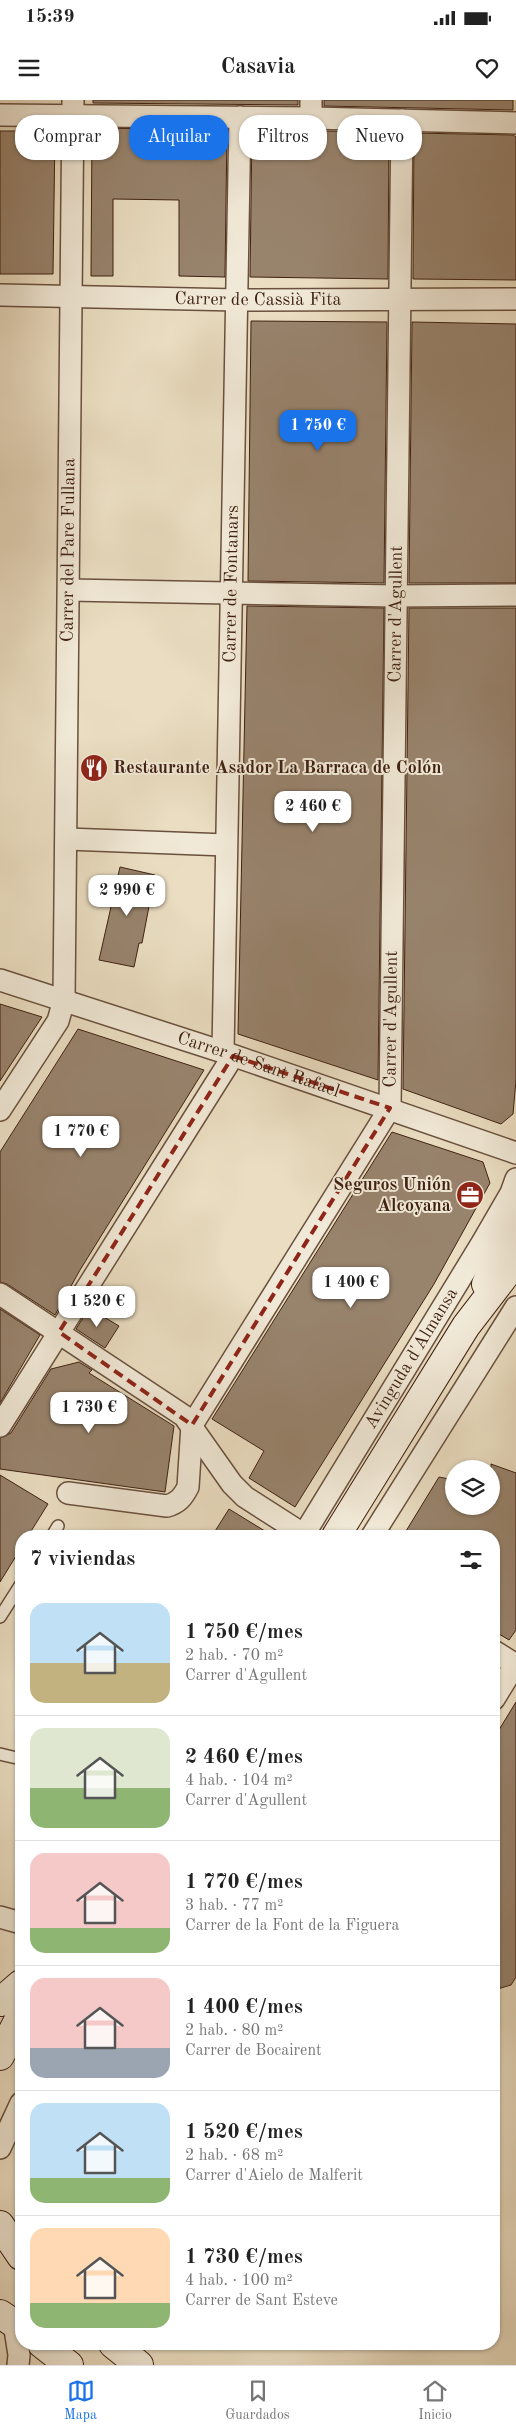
<!DOCTYPE html>
<html lang="es">
<head>
<meta charset="utf-8">
<style>
  body { margin:0; font-family:"Old Standard TT",serif; background:#f2f2f2; color:#222; height:100vh; display:flex; flex-direction:column; font-size:19px; white-space:nowrap }
  * { box-sizing:border-box; margin:0 }
  p { font-size:16px; color:#767676 }
  .icon { flex:none; width:28px; height:28px; fill:none; stroke:currentColor; stroke-width:2; stroke-linecap:round; stroke-linejoin:round }
  .map { position:relative; flex:1; overflow:hidden }
  .details { position:absolute; left:15px; top:1430px; width:485px; height:820px; display:flex; flex-direction:column; background:#fff; border-radius:20px; box-shadow:0 1px 4px #0004 }
  .details>* { flex:none }
  .guide { position:absolute; left:15px; top:15px; width:486px; height:45px; display:flex; gap:10px }
  .tools { position:absolute; left:445px; top:1360px; display:grid; gap:10px }
  .tools a { display:grid; place-items:center; width:55px; height:55px; border-radius:50%; background:#fff; box-shadow:0 1px 4px #0004; font-size:25px }
  .price { position:absolute; translate:-50% -42px; padding:0 11px; border-radius:10px; background:#fff; color:#222; font-size:16px; line-height:32px; filter:drop-shadow(0 1px 2px #0008) }
  .price::after { content:''; position:absolute; left:50%; top:30px; width:15px; height:11px; margin-left:-8px; background:inherit; clip-path:polygon(0 0,100% 0,50% 100%) }
  .price.on { background:#1a73e8; color:#fff }
  ul { padding:0; list-style:none }
  li { display:flex; align-items:center; gap:15px; height:125px; padding:0 15px }
  li+li { border-top:1px solid #e0e0e0 }
  li span { display:grid; place-items:center; flex:none; width:140px; height:100px; border-radius:15px; color:#555 }
  li>.icon { margin-inline-start:auto }
  span .icon { width:60px; height:60px; fill:#fffc; stroke-width:1 }
  li b { font-size:21px }
  h2 { display:flex; justify-content:space-between; align-items:center; height:60px; padding:0 15px; font-size:21px }
  .pill { padding:0 18px; border-radius:20px; background:#fff; box-shadow:0 1px 4px #0004; font-size:18px; line-height:45px }
  .pill.on { background:#1a73e8; color:#fff }
  .status { display:flex; justify-content:space-between; align-items:center; height:35px; padding:0 25px; background:#fff; direction:ltr }
  .status svg { height:14px; fill:currentColor }
  header { display:flex; justify-content:space-between; align-items:center; height:65px; padding:0 15px; background:#fff; font-size:22px; font-weight:700 }
  .tabs { display:flex; justify-content:space-around; align-items:center; height:70px; border-top:1px solid #e0e0e0; background:#fff; font-size:14px; color:#767676 }
  .tabs a { display:grid; justify-items:center; gap:2px }
  .tabs .on { color:#1a73e8 }
  .map>svg:first-child { display:block }
  .building { fill:#98836d; stroke:#3f2112 }
  .lines { fill:none; stroke-linecap:round; stroke-linejoin:round }
  .lane-casing { stroke:#6a503e; stroke-width:14 }
  .street-casing { stroke:#6a503e; stroke-width:24 }
  .secondary-casing { stroke:#3f2112; stroke-width:30 }
  .lane { stroke:#f1e9d7; stroke-width:11 }
  .street { stroke:#f1e9d7; stroke-width:21 }
  .secondary { stroke:#f1e9d7; stroke-width:28 }
  .marked { fill:none; stroke:#8f2418; stroke-width:4; stroke-dasharray:10 6; stroke-linejoin:round }
  .labels { text-anchor:middle; dominant-baseline:central; stroke-width:4; stroke-linejoin:round; paint-order:stroke }
  .street-label { font-size:18px; fill:#3f2112; stroke:#f1e9d7 }
  .poi-label { font-size:18px; font-weight:bold; fill:#3f2112; stroke:#f1e9d7; text-anchor:start }
</style>
</head>
<body>
<div class="status"><b>15:39</b><svg viewBox="0 0 49 12"><path d="M0 12V9h3v3zM5 12V6h3v6zM10 12V3h3v9zM15 12V0h3v12zM26 1h20v11H26zM47 4h2v5h-2z"/></svg></div>
<header><svg class="icon" aria-label="menu" viewBox="0 0 24 24"><path d="M4 6h16M4 12h16M4 18h16"/></svg>Casavia<svg class="icon" aria-label="heart" viewBox="0 0 24 24"><path d="M12 20l-8-8c-3-5 5-10 8-4 3-6 11-1 8 4z"/></svg></header>
<div class="map">
<svg width="516" height="2265" viewBox="0 0 516 2265">
  <rect width="100%" height="100%" fill="#eaddc1"/>
  <filter id="stains"><feTurbulence type="fractalNoise" baseFrequency=".004" numOctaves="4"/><feColorMatrix values="0 0 0 0 .2 0 0 0 0 .09 0 0 0 0 .02 0 0 0 .5 -.17"/></filter>
  <radialGradient id="worn" r=".72"><stop offset=".6" stop-color="#630" stop-opacity="0"/><stop offset="1" stop-color="#630" stop-opacity=".3"/></radialGradient>
  <path class="building" d="M 93,0 L 298,0 L 298,5 L 93,3 Z
    M 324,0 L 513,0 L 513,10 L 324,6 Z
    M 92,28 L 227,30 L 225,177 L 179,176 L 179,100 L 113,99 L 113,176 L 91,176 Z
    M 252,30 L 389,32 L 388,179 L 250,177 Z
    M 0,31 L 55,31 L 53,174 L 0,174 Z
    M 414,33 L 513,35 L 516,37 L 516,180 L 413,179 Z
    M 251,221 L 387,222 L 384,483 L 248,481 Z
    M 412,222 L 516,224 L 516,483 L 409,483 Z
    M 247,506 L 384,508 L 378,980 L 238,934 Z
    M 409,508 L 516,508 L 516,980 L 513,1014 L 501,1024 L 403,989 Z
    M 120,767 L 155,775 L 142,843 L 139,843 L 134,867 L 99,860 Z
    M 0,904 L 42,917 L 0,981 Z
    M 78,929 L 204,970 L 80,1170 L 55,1215 L 7,1184 L 0,1182 L 0,1052 Z
    M 392,1032 L 483,1062 L 490,1083 L 434,1184 L 295,1407 L 249,1378 L 264,1351 L 212,1319 Z
    M 89,1208 L 119,1226 L 105,1248 L 76,1229 Z
    M 0,1209 L 40,1235 L 0,1303 Z
    M 79,1262 L 92,1270 L 89,1273 L 174,1326 L 165,1392 L 0,1369 L 0,1338 L 11,1333 L 51,1269 Z
    M 491,1364 L 516,1373 L 516,1530 L 509,1540 L 494,1531 L 494,1436 L 403,1436 L 439,1377 L 454,1380 L 454,1406 L 491,1406 Z
    M 0,1375 L 48,1404 L 28,1436 L 21,1436 L 21,1448 L 0,1482 Z
    M 229,1409 L 273,1436 L 212,1436 Z
    M 516,1602 L 516,1877 L 511,1885 L 494,1890 L 494,1638 Z"/>
  <g class="lines">
    <g class="lane-casing">
      <path id="lane" d="M 52,1436 L 58,1426
        M 0,1517 L 21,1484
        M 0,1654 L 21,1659"/>
    </g>
    <g class="street-casing">
      <g id="street">
        <path d="M 0,15 L 311,18 L 516,23"/>
        <path d="M 311,18 L 311,0"/>
        <path id="s1" d="M 0,195 L 238,200 L 516,199"/>
        <path d="M 69,490 L 395,496 L 516,495"/>
        <path d="M 67,739 L 226,745"/>
        <path id="s2" d="M 0,880 L 223,952 L 516,1053"/>
        <path id="s3" d="M 223,952 L 240,17"/>
        <path id="s4" d="M 0,1010 L 58,921 L 64,900 L 73,0"/>
        <path d="M 0,1194 L 184,1316 L 232,1384 L 245,1397 L 306,1436"/>
        <path d="M 0,1326 L 233,956"/>
        <path id="s5" d="M 68,1393 L 167,1406 C 178,1403 183,1397 188,1387 L 192,1325 L 390,1008 L 402,20"/>
        <path id="s6" d="M 303,1436 L 482,1143 L 511,1093 L 516,1079"/>
        <path d="M 372,1436 L 516,1207"/>
        <path d="M 494,1551 L 516,1565"/>
        <path d="M 494,1599 L 516,1563"/>
        <path d="M 0,1817 L 21,1823"/>
        <path d="M 0,2048 L 21,2003"/>
        <path d="M 14,2223 L 19,2255 L 18,2265"/>
      </g>
    </g>
    <g class="secondary-casing">
      <path id="secondary" d="M 486,1184 L 516,1115
        M 336,1436 L 466,1226 L 516,1161
        M 0,1902 L 21,1884
        M 0,1956 L 21,1915
        M 0,2125 L 21,2156
        M 0,2214 L 21,2228
        M 42,2244 L 69,2265
        M 113,2244 L 139,2265"/>
    </g>
    <use href="#lane" class="lane"/>
    <use href="#street" class="street"/>
    <use href="#secondary" class="secondary"/>
  </g>
  <path class="marked" d="M 233,956 L 390,1008 L 192,1325 L 59,1232 Z"/>
  <defs>
    <g id="restaurant-disc" transform="scale(1.4375)"><circle r="9.5" fill="#8f2418" stroke="#f1e9d7"/><path d="M-5-6h1v4h1v-4h1v4h1v-4h1v5L-1.5 .5V6h-2V.5L-5-1ZM5-6V6H3V1.5H1.5Q1.5-4 5-6Z" fill="#fff"/></g>
    <g id="office-disc" transform="scale(1.4375)"><circle r="9.5" fill="#8f2418" stroke="#f1e9d7"/><path d="M-6-3h4V-5.5h4V-3h4V5H-6ZM-1-4.5V-3h2v-1.5ZM-6 0V1H6V0Z" fill="#fff"/></g>
  </defs>
  <g fill-rule="evenodd">
    <use href="#restaurant-disc" x="94" y="668"/>
    <use href="#office-disc" x="470" y="1095"/>
  </g>
  <g class="labels">
    <g class="street-label">
      <text stroke="none"><textPath href="#s1" startOffset="258">Carrer de Cassià Fita</textPath></text>
      <text stroke="none"><textPath href="#s4" startOffset="578">Carrer del Pare Fullana</textPath></text>
      <text stroke="none"><textPath href="#s3" startOffset="468">Carrer de Fontanars</textPath></text>
      <text stroke="none"><textPath href="#s5" startOffset="1059">Carrer d'Agullent</textPath></text>
      <text stroke="none"><textPath href="#s5" startOffset="654">Carrer d'Agullent</textPath></text>
      <text stroke="none"><textPath href="#s2" startOffset="272">Carrer de Sant Rafael</textPath></text>
      <text stroke="none"><textPath href="#s6" startOffset="208">Avinguda d'Almansa</textPath></text>
    </g>
    <g class="poi-label">
      <text x="113" y="668">Restaurante Asador La Barraca de Colón</text>
      <text x="451" y="1085" text-anchor="end">Seguros Unión<tspan x="451" dy="21">Alcoyana</tspan></text>
    </g>
  </g>
  <rect width="100%" height="100%" filter="url(#stains)"/>
  <rect width="100%" height="100%" fill="url(#worn)"/>
</svg>
<div class="tools">
<a><svg class="icon" aria-label="layers" viewBox="0 0 24 24"><path d="M12 4l9 5-9 5-9-5zM3 14l9 5 9-5"/></svg></a>
</div>
<b class="price on" style="left:318px;top:352px">1 750 €</b>
<b class="price" style="left:313px;top:733px">2 460 €</b>
<b class="price" style="left:127px;top:817px">2 990 €</b>
<b class="price" style="left:81px;top:1058px">1 770 €</b>
<b class="price" style="left:351px;top:1209px">1 400 €</b>
<b class="price" style="left:97px;top:1228px">1 520 €</b>
<b class="price" style="left:89px;top:1334px">1 730 €</b>
<div class="guide">
<a class="pill">Comprar</a>
<a class="pill on">Alquilar</a>
<a class="pill">Filtros</a>
<a class="pill">Nuevo</a>
</div>
<section class="details">
<h2>7 viviendas<svg class="icon" aria-label="filters" viewBox="0 0 24 24"><path d="M4 7h16M4 17h16"/><circle cx="9" cy="7" r="2"/><circle cx="15" cy="17" r="2"/></svg></h2>
<ul>
<li><span style="background:linear-gradient(#bfe0f5 60%,#c2b280 0)"><svg class="icon" aria-label="home" viewBox="0 0 24 24"><path d="M3 11l9-7 9 7M6 9v11h12V9"/></svg></span><div><b>1 750 €/mes</b><p>2 hab. · 70 m²</p><p>Carrer d'Agullent</p></div></li>
<li><span style="background:linear-gradient(#dfe7d0 60%,#8fb573 0)"><svg class="icon" aria-label="home" viewBox="0 0 24 24"><path d="M3 11l9-7 9 7M6 9v11h12V9"/></svg></span><div><b>2 460 €/mes</b><p>4 hab. · 104 m²</p><p>Carrer d'Agullent</p></div></li>
<li><span style="background:linear-gradient(#f6c9c9 75%,#8fb573 0)"><svg class="icon" aria-label="home" viewBox="0 0 24 24"><path d="M3 11l9-7 9 7M6 9v11h12V9"/></svg></span><div><b>1 770 €/mes</b><p>3 hab. · 77 m²</p><p>Carrer de la Font de la Figuera</p></div></li>
<li><span style="background:linear-gradient(#f6c9c9 70%,#9aa5b1 0)"><svg class="icon" aria-label="home" viewBox="0 0 24 24"><path d="M3 11l9-7 9 7M6 9v11h12V9"/></svg></span><div><b>1 400 €/mes</b><p>2 hab. · 80 m²</p><p>Carrer de Bocairent</p></div></li>
<li><span style="background:linear-gradient(#bfe0f5 75%,#8fb573 0)"><svg class="icon" aria-label="home" viewBox="0 0 24 24"><path d="M3 11l9-7 9 7M6 9v11h12V9"/></svg></span><div><b>1 520 €/mes</b><p>2 hab. · 68 m²</p><p>Carrer d'Aielo de Malferit</p></div></li>
<li><span style="background:linear-gradient(#ffd9b3 75%,#8fb573 0)"><svg class="icon" aria-label="home" viewBox="0 0 24 24"><path d="M3 11l9-7 9 7M6 9v11h12V9"/></svg></span><div><b>1 730 €/mes</b><p>4 hab. · 100 m²</p><p>Carrer de Sant Esteve</p></div></li>
</ul>
</section>
</div>
<nav class="tabs">
<a class="on"><svg class="icon" aria-label="map" viewBox="0 0 24 24"><path d="M3 6l6-2 6 2 6-2v14l-6 2-6-2-6 2zM9 4v14M15 6v14"/></svg>Mapa</a>
<a><svg class="icon" aria-label="saved" viewBox="0 0 24 24"><path d="M7 4h10v16l-5-4-5 4z"/></svg>Guardados</a>
<a><svg class="icon" aria-label="home" viewBox="0 0 24 24"><path d="M3 11l9-7 9 7M6 9v11h12V9"/></svg>Inicio</a>
</nav>
</body>
</html>
